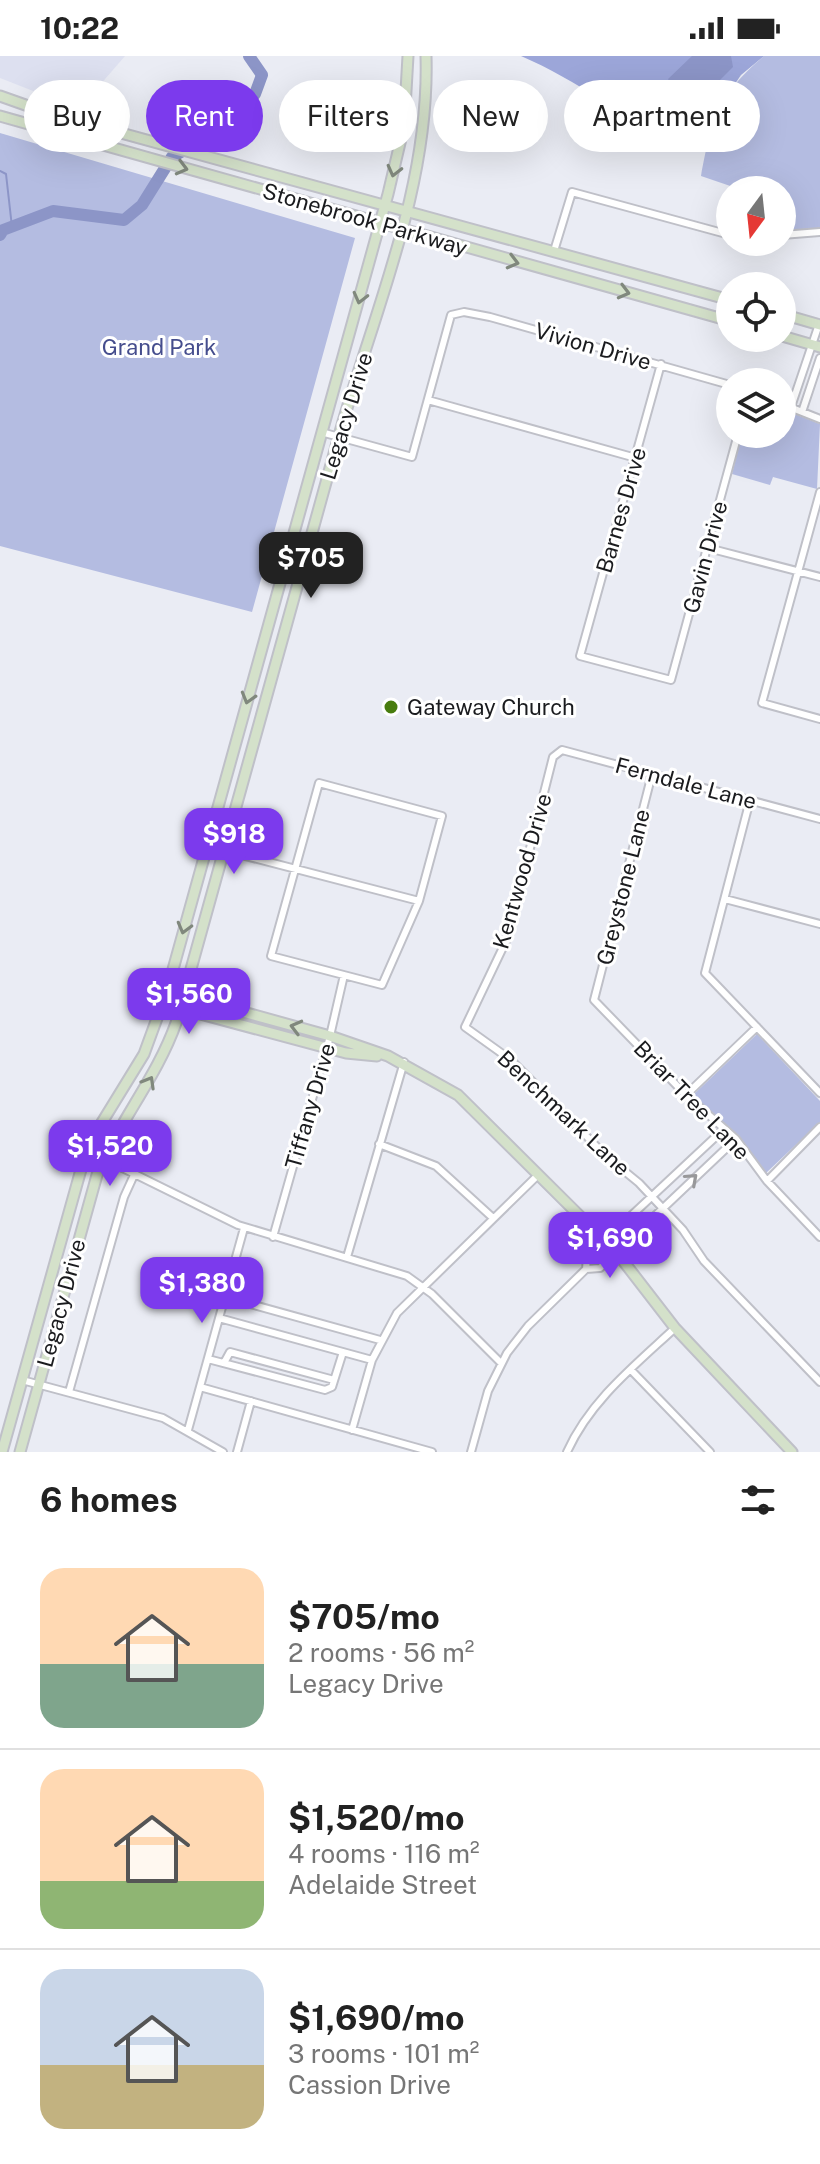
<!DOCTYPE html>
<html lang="en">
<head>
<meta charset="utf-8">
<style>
  body { margin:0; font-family:"Public Sans",sans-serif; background:#f6f6f6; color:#222; height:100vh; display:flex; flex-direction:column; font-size:30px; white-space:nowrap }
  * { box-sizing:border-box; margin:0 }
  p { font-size:26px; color:#767676 }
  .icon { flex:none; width:44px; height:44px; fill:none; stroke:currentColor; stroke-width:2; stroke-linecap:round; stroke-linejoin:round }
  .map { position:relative; height:1396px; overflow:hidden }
  .sheet { display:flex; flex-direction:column; background:#fff; flex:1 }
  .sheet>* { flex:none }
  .top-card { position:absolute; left:24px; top:24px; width:772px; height:72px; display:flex; gap:16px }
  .needle { width:52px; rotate:195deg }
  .fabs { position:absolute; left:716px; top:120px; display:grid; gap:16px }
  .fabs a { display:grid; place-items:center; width:80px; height:80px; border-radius:50%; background:#fff; box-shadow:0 8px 32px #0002; font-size:40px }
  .price { position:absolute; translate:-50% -68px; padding:0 18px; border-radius:16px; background:#7c3aed; color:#fff; font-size:26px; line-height:52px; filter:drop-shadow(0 2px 4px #0008) }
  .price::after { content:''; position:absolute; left:50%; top:48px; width:24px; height:18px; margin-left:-12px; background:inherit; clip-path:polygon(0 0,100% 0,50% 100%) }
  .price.current { background:#222; color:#fff }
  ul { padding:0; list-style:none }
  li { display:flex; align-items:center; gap:24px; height:200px; padding:0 40px }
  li+li { border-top:2px solid #e0e0e0 }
  li span { display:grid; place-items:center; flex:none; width:224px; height:160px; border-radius:24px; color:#555 }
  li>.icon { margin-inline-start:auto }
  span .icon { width:96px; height:96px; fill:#fffc; stroke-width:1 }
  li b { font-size:34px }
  h2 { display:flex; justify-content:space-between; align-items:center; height:96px; padding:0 40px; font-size:34px }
  .tag { padding:0 28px; border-radius:36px; background:#fff; box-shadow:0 8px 32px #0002; font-size:28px; line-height:72px }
  .tag.current { background:#7c3aed; color:#fff }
  .status { display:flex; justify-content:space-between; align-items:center; height:56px; padding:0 40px; background:#fff; direction:ltr }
  .status svg { height:22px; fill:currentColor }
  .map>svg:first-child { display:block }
  .built { fill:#dde0f0 }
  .green { fill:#b4bce1 }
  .forest { fill:#9ca6d9 }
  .water { fill:#8c95c7 }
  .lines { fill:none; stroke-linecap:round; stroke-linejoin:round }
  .stream { stroke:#8c95c7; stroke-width:2 }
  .river { stroke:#8c95c7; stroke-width:12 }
  .street-casing { stroke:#bfc0c8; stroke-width:10 }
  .secondary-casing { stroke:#bfc0c8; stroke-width:13 }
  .street { stroke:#fff; stroke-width:6 }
  .secondary { stroke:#d4e1ca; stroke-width:9 }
  .oneway { stroke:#80887d }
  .oneway2 { stroke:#98989a }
  .poi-dot { fill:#487c0e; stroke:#fff; stroke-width:3 }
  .labels { text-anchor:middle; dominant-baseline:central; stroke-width:6; stroke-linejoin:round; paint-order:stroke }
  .street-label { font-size:22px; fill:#1a1b1e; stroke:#fff }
  .park-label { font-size:22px; fill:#454d8d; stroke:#fff }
  .poi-label { font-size:22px; fill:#1a1b1e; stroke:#fff; text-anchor:start }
</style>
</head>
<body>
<div class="status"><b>10:22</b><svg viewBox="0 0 49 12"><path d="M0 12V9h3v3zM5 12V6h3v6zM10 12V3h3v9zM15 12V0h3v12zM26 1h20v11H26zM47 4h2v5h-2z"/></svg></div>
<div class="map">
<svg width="820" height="1396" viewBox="0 0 820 1396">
  <rect width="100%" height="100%" fill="#eaecf4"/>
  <path class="built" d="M 0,0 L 125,0 L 79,53 L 0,22 Z"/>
  <path class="green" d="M 764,0 L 820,0 L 820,172 L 782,175 L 782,134 L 742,134 L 701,120 C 712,63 717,40 764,0 Z
    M 0,77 L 355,182 L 252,556 L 0,490 Z
    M 782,353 L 820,368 L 817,433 L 773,421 L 770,429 L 732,418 L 742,378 L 782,378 Z
    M 757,978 L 820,1045 L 820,1066 L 766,1117 L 732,1074 L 692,1040 Z"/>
  <path class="forest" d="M 521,0 L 764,0 L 741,19 L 712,62 L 678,91 C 625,61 577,24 521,0 Z"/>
  <path class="water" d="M 692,0 L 731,0 L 733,11 L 708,36 L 706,50 L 693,59 L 654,45 L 653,39 L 671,28 L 668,23 Z"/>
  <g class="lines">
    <path class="stream" d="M 0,115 L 6,118 L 12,171"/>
    <path class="river" d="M 0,179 L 3,174 L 53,155 L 124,164 L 142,149 L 172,101 L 207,81 L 255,38 L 262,19 L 249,0"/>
    <g class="street-casing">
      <path id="street" d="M 782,179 L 820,176
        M 554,195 L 572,136 L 730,179
        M 661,308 L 580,600 L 671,624 L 738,378
        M 428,344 L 636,402
        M 782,348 L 820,363
        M 791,351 L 819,268
        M 802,356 L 820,302
        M 321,376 L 412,401 L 451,259 L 464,256 L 490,261 L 730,329
        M 820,436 L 762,647 L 820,663
        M 708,492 L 820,521
        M 652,718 L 594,944 L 686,1039 L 736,1083 L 767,1125 L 820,1181
        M 319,727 L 442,760 L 419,845 L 382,929 L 271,900 Z
        M 750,744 L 705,917 L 820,1037
        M 820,763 L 562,694 L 553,701 L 507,883 L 465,971 L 511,1004 L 606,1100 L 639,1127 L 683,1174 L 704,1205 L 820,1326
        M 207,790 L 419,845
        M 725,843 L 820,868
        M 686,1039 L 757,971
        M 379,1088 L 436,1110 L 493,1162
        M 88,1095 L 238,1169 L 407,1220 L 432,1238 L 501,1307
        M 767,1125 L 820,1071
        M 273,1181 L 330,980 L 344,919
        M 347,1201 L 404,1006
        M 586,1213 L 600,1212 L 736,1083
        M 225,1241 L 380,1284
        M 219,1262 L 372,1304
        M 208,1303 L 325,1334 L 332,1331 L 343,1296
        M 224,1307 L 230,1296 L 334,1324
        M 631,1314 L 710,1396
        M 22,1324 L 163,1362 L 223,1396
        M 200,1331 L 432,1396
        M 69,1336 L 124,1141 L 134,1119
        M 188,1374 L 244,1172
        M 352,1374 L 372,1304 L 397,1257 L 538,1119
        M 237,1396 L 251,1345
        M 471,1396 L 488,1335 L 507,1297 L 528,1270 L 586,1213 L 587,1201 L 724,1073
        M 567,1396 C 590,1345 634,1310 675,1272"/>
    </g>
    <g class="secondary-casing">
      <path id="secondary" d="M 0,40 L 48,57 L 730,244
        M 0,60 L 730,265
        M 782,258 L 820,269
        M 782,280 L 820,291
        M 167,935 L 330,980 L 388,1000 L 458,1039 L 617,1197 L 675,1272 L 792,1396
        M 163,948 L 346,997 L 377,1000
        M 2,1396 L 82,1110 L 101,1068 L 144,998 L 167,935 L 388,138 L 404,70 L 408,0
        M 20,1396 L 97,1119 C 119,1065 157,1021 176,967 C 232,770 284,573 340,376 C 375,253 430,130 426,0"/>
    </g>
    <use href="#street" class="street"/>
    <use href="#secondary" class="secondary"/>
  </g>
  <defs><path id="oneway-chevron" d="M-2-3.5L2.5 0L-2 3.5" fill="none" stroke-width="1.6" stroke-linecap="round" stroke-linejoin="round" transform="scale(2)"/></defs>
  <g class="oneway">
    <use href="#oneway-chevron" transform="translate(182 112) rotate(15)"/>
    <use href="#oneway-chevron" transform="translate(394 115) rotate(104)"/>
    <use href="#oneway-chevron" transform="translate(513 206) rotate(15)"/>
    <use href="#oneway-chevron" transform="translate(624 236) rotate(15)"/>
    <use href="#oneway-chevron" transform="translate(360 242) rotate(104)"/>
    <use href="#oneway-chevron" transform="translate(248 642) rotate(106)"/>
    <use href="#oneway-chevron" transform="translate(184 872) rotate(105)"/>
    <use href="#oneway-chevron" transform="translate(296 971) rotate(-165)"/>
    <use href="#oneway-chevron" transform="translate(149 1026) rotate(-60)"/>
  </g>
  <use class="oneway2" href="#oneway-chevron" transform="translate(692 1123) rotate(-42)"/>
  <circle class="poi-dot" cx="391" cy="651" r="8"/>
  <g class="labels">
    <g class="street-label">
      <text transform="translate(365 163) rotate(16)">Stonebrook Parkway</text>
      <text transform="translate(593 290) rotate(16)">Vivion Drive</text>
      <text transform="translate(346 360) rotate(-73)">Legacy Drive</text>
      <text transform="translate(621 454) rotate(-74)">Barnes Drive</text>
      <text transform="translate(705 501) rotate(-75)">Gavin Drive</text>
      <text transform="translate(686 727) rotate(15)">Ferndale Lane</text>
      <text transform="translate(522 815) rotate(-74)">Kentwood Drive</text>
      <text transform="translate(623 831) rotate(-76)">Greystone Lane</text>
      <text transform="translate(692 1044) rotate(46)">Briar Tree Lane</text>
      <text transform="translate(310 1050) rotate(-74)">Tiffany Drive</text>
      <text transform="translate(564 1057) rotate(43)">Benchmark Lane</text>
      <text transform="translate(61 1247) rotate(-75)">Legacy Drive</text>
    </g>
    <g class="park-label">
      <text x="159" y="291">Grand Park</text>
    </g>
    <g class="poi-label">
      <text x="407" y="651">Gateway Church</text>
    </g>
  </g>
</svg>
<div class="fabs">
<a><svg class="needle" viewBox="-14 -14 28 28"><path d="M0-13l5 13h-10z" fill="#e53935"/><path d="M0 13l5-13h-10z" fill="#767676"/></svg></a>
<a><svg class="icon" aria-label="locate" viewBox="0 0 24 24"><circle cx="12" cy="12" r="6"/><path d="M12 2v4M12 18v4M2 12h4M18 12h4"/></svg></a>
<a><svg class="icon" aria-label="layers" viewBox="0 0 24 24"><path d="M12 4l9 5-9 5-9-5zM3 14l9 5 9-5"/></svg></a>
</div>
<b class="price current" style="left:311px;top:544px">$705</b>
<b class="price" style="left:234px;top:820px">$918</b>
<b class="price" style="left:189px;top:980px">$1,560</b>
<b class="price" style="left:110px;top:1132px">$1,520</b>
<b class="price" style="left:610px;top:1224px">$1,690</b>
<b class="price" style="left:202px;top:1269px">$1,380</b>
<div class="top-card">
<a class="tag">Buy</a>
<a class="tag current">Rent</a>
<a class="tag">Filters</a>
<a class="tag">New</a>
<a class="tag">Apartment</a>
</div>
</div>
<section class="sheet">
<h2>6 homes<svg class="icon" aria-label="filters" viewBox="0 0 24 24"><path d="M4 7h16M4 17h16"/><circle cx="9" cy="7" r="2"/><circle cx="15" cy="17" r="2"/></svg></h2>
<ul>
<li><span style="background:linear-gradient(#ffd9b3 60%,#7fa58c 0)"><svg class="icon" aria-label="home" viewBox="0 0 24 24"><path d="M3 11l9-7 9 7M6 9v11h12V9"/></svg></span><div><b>$705/mo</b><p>2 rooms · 56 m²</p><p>Legacy Drive</p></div></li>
<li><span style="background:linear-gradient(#ffd9b3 70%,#8fb573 0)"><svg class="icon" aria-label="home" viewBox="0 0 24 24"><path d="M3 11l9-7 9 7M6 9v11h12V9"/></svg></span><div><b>$1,520/mo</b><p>4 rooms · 116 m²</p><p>Adelaide Street</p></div></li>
<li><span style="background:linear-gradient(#c9d6e8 60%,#c2b280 0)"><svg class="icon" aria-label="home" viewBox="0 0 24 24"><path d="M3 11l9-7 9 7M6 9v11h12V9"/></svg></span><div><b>$1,690/mo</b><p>3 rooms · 101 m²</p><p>Cassion Drive</p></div></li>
</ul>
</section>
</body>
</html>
